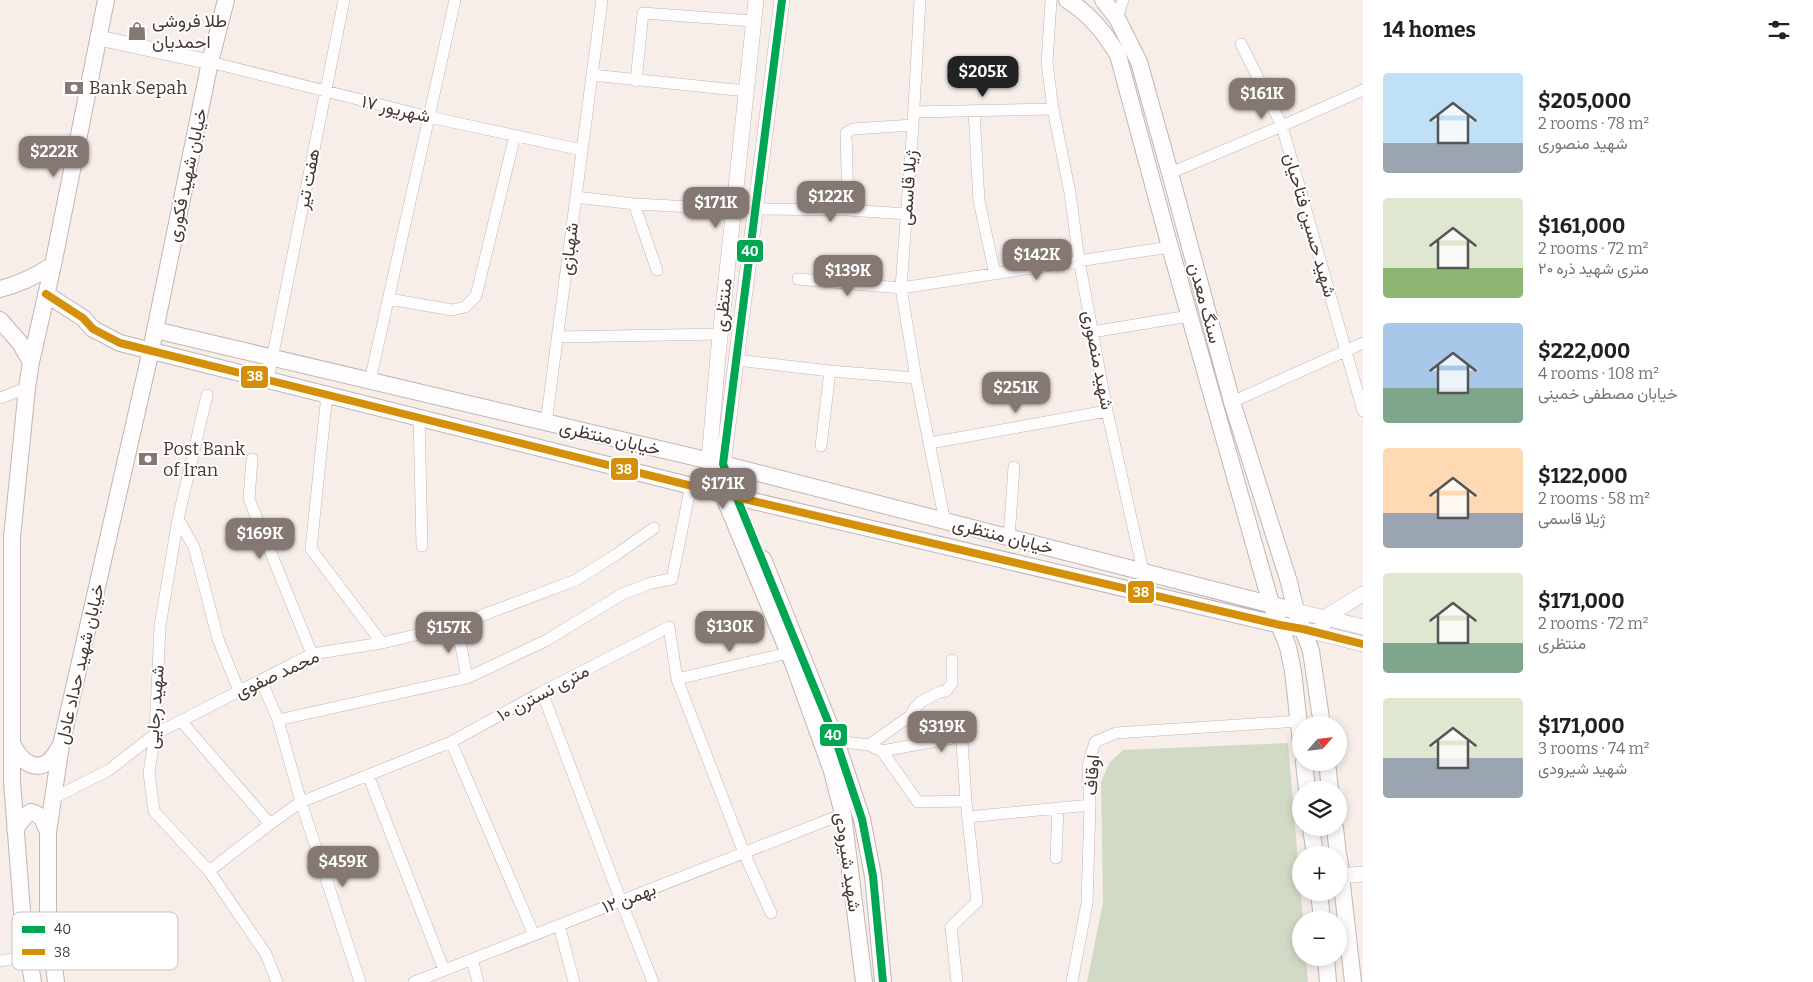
<!DOCTYPE html>
<html lang="en">
<head>
<meta charset="utf-8">
<style>
  body { margin:0; font-family:Bitter,Vazirmatn,serif; background:#f2f2f2; color:#202124; height:100vh; display:flex; flex-direction:column; font-size:19px; white-space:nowrap }
  * { box-sizing:border-box; margin:0 }
  p { font-size:16px; color:#757577 }
  .icon { flex:none; width:28px; height:28px; fill:none; stroke:currentColor; stroke-width:2; stroke-linecap:round; stroke-linejoin:round }
  .map { position:relative; flex:1; overflow:hidden }
  .drawer { display:flex; flex-direction:column; background:#fff; width:450px }
  .drawer>* { flex:none }
  .needle { width:32px; rotate:62deg }
  .tools { position:absolute; left:1292px; top:716px; display:grid; gap:10px }
  .tools a { display:grid; place-items:center; width:55px; height:55px; border-radius:50%; background:#fff; box-shadow:0 2px 8px #0003; font-size:25px }
  .price { position:absolute; translate:-50% -42px; padding:0 11px; border-radius:10px; background:#857873; color:#fff; font-size:16px; line-height:32px; filter:drop-shadow(0 1px 2px #0008) }
  .price::after { content:''; position:absolute; left:50%; top:30px; width:15px; height:11px; margin-left:-8px; background:inherit; clip-path:polygon(0 0,100% 0,50% 100%) }
  .price.active { background:#222; color:#fff }
  ul { padding:0; list-style:none }
  li { display:flex; align-items:center; gap:15px; height:125px; padding:0 20px }
  li span { display:grid; place-items:center; flex:none; width:140px; height:100px; border-radius:5px; color:#555 }
  li>.icon { margin-inline-start:auto }
  span .icon { width:60px; height:60px; fill:#fffc; stroke-width:1 }
  li b { font-size:21px }
  h2 { display:flex; justify-content:space-between; align-items:center; height:60px; padding:0 20px; font-size:21px }
  main { display:flex; flex:1; min-height:0 }
  .map>svg:first-child { display:block }
  .green { fill:#d0dac5 }
  .lines { fill:none; stroke-linecap:round; stroke-linejoin:round }
  .minor-casing { stroke:#c1b6b1; stroke-width:12 }
  .tertiary-casing { stroke:#c1b6b1; stroke-width:16 }
  .secondary-casing { stroke:#c1b6b1; stroke-width:18 }
  .minor { stroke:#fefcfc; stroke-width:11 }
  .tertiary { stroke:#fefcfc; stroke-width:15 }
  .secondary { stroke:#fefcfc; stroke-width:16 }
  .bus-1-casing { stroke:#fff; stroke-width:11 }
  .bus-2-casing { stroke:#fff; stroke-width:11 }
  .bus-1 { stroke:#00a651; stroke-width:8 }
  .bus-2 { stroke:#d4900a; stroke-width:8 }
  .labels { text-anchor:middle; dominant-baseline:central; stroke-width:4; stroke-linejoin:round; paint-order:stroke }
  .poi-label { font-size:18px; fill:#483833; stroke:#fff; text-anchor:start }
  .street-label { font-size:18px; fill:#483833; stroke:#fff }
  .key { fill:#fff; stroke:#c8c3c2; stroke-width:1 }
  .key-label { font-size:14px; fill:#483833 }
  .line-badge { stroke:#fff; stroke-width:2 }
  .badge-label { font-size:14px; text-anchor:middle; font-weight:bold; fill:#fff }
</style>
</head>
<body>
<main>
<div class="map">
<svg width="1363" height="982" viewBox="0 0 1363 982">
  <rect width="100%" height="100%" fill="#f7eeea"/>
  <path class="green" d="M 1288,743 L 1303,920 L 1301,920 L 1301,958 L 1306,958 L 1308,982 L 1087,982 L 1103,902 L 1101,782 L 1110,762 L 1123,750 Z"/>
  <g class="lines">
    <g class="minor-casing">
      <path id="minor" d="M 920,0 L 913,125 L 901,288 L 916,378 L 945,522
        M 1051,0 L 1047,63 L 1053,109 L 1070,193 L 1079,260 L 1107,411 L 1143,571
        M 1117,18 L 1123,0
        M 1241,44 L 1282,126 L 1363,411
        M 210,62 L 429,117 L 582,150
        M 592,75 L 746,91
        M 636,81 L 643,13 L 753,21
        M 974,111 L 979,201 L 995,274
        M 914,112 L 1053,109
        M 1170,173 L 1282,126 L 1363,90
        M 576,197 L 634,204 L 733,209
        M 634,204 L 657,270
        M 757,209 L 848,210 L 907,214
        M 848,210 L 846,133 L 853,129 L 913,125
        M 798,279 L 901,288 L 1170,247
        M 389,299 L 452,310 L 465,307 L 476,296 L 515,135
        M 1092,332 L 1189,316
        M 558,337 L 720,334
        M 736,360 L 830,371 L 916,378
        M 268,379 L 344,0
        M 370,381 L 455,0
        M 327,394 L 311,549 L 382,643
        M 207,395 L 178,519 L 160,626 L 155,734 L 149,773 L 154,811 L 209,871 L 266,954 L 277,982
        M 0,398 L 27,388
        M 1232,402 L 1363,343
        M 419,417 L 422,546
        M 546,423 L 602,0
        M 930,443 L 1107,411
        M 821,446 L 830,371
        M 252,459 L 249,499 L 312,654
        M 178,519 L 194,547 L 218,639 L 239,691
        M 1009,538 L 1014,467
        M 457,625 L 467,678
        M 677,679 L 788,653
        M 261,680 L 278,720 L 301,802 L 360,982
        M 542,692 L 621,901 L 653,982
        M 278,720 L 467,678 L 547,640 L 622,594 L 651,583 L 672,579 L 691,485
        M 181,721 L 270,824
        M 836,741 L 869,745 L 882,751 L 918,802 L 966,801
        M 451,742 L 534,935
        M 869,745 L 910,716 L 915,708 L 922,701 L 940,692 L 946,691 L 952,683 L 952,660
        M 882,751 L 953,738 L 958,738 L 962,742 L 966,801 L 977,902 L 951,927 L 957,982
        M 368,775 L 444,970
        M 52,799 L 109,770 L 155,734 L 312,654 L 382,643 L 457,625 L 576,580 L 617,554 L 654,528
        M 968,817 L 1090,805
        M 1056,858 L 1058,808
        M 209,871 L 270,824 L 301,802 L 451,742 L 542,692 L 669,627 L 677,679 L 744,853 L 771,913
        M 559,925 L 574,982
        M 472,959 L 478,982
        M 0,961 L 28,956
        M 414,982 L 843,814
        M 1072,982 L 1087,903 L 1090,805 L 1088,766 L 1095,742 L 1116,733 L 1299,721"/>
    </g>
    <g class="tertiary-casing">
      <path id="tertiary" d="M 99,38 L 210,62
        M 709,461 L 718,356 L 756,0
        M 723,464 L 782,0
        M 1296,611 L 1363,627
        M 1311,631 L 1363,644
        M 1321,634 L 1324,618 L 1363,594
        M 1339,876 L 1363,874"/>
    </g>
    <g class="secondary-casing">
      <path id="secondary" d="M 1067,0 C 1089,13 1105,33 1118,55 L 1170,247 L 1271,604 L 1288,647 L 1293,671 L 1301,743
        M 1103,0 L 1117,18 L 1139,62 L 1170,173 L 1232,402 L 1289,582 L 1296,611 L 1311,651 L 1322,725
        M 0,289 C 20,284 36,276 53,265
        M 46,294 L 83,318 L 93,329 L 120,343 L 736,497 L 1280,625 L 1303,629
        M 0,320 L 20,343 L 31,362
        M 155,330 L 723,464 L 1296,611
        M 709,461 L 793,663 L 832,771 L 843,814 L 864,982
        M 763,559 L 836,741 L 862,819 L 873,876 L 883,982
        M 12,744 C 19,757 31,772 47,763 C 52,760 56,752 60,747
        M 1304,762 L 1307,790
        M 1327,762 L 1330,790
        M 1311,828 L 1315,855
        M 1335,828 L 1338,855
        M 15,829 L 25,816 L 31,812 C 43,815 44,822 48,832
        M 1339,858 L 1353,982
        M 1319,892 L 1322,920
        M 1326,958 L 1328,982
        M 33,982 L 23,924 L 12,781 L 12,537 L 27,388 L 31,362 L 53,265 L 106,0
        M 56,982 L 48,914 L 48,832 L 61,745 L 151,350 L 210,62 L 226,0"/>
    </g>
    <use href="#minor" class="minor"/>
    <use href="#tertiary" class="tertiary"/>
    <use href="#secondary" class="secondary"/>
    <g class="bus-1-casing">
      <path id="bus-1" d="M 782,0 L 723,464 L 836,741 L 862,819 L 873,876 L 883,982"/>
    </g>
    <g class="bus-2-casing">
      <path id="bus-2" d="M 46,294 L 83,318 L 93,329 L 120,343 L 736,497 L 1280,625 L 1303,629 L 1363,644"/>
    </g>
    <use href="#bus-1" class="bus-1"/>
    <use href="#bus-2" class="bus-2"/>
  </g>
  <defs>
    <g id="shop-bare" transform="scale(1.5)"><path d="M-5-2.5h2.3a2.7 3.5 0 0 1 5.4 0H5L5.5 6h-11ZM-1.5-2.5h3a1.5 2.3 0 0 0-3 0Z" fill="#857873" stroke="#fff" stroke-width="2.5" paint-order="stroke"/></g>
    <g id="bank-bare" transform="scale(1.5)"><path d="M-6-4H6V4H-6ZM0-2.3a2.3 2.3 0 1 0 0 4.6a2.3 2.3 0 1 0 0-4.6Z" fill="#857873" stroke="#fff" stroke-width="2.5" paint-order="stroke"/></g>
  </defs>
  <g fill-rule="evenodd">
    <use href="#shop-bare" x="137" y="31"/>
    <use href="#bank-bare" x="74" y="88"/>
    <use href="#bank-bare" x="148" y="459"/>
  </g>
  <g class="labels">
    <g class="poi-label">
      <text x="152" y="21">طلا فروشی<tspan x="152" dy="21">احمدیان</tspan></text>
      <text x="89" y="88">Bank Sepah</text>
      <text x="163" y="449">Post Bank<tspan x="163" dy="21">of Iran</tspan></text>
    </g>
    <g class="street-label">
      <text transform="translate(396 109) rotate(13)">۱۷ شهریور</text>
      <text transform="translate(187 175) rotate(-78)">خیابان شهید فکوری</text>
      <text transform="translate(308 179) rotate(-79)">هفت تیر</text>
      <text transform="translate(908 188) rotate(-86)">ژیلا قاسمی</text>
      <text transform="translate(1310 225) rotate(74)">شهید حسین فتاحیان</text>
      <text transform="translate(569 249) rotate(-83)">شهبازی</text>
      <text transform="translate(1205 303) rotate(75)">سنگ معدن</text>
      <text transform="translate(723 305) rotate(-84)">منتظری</text>
      <text transform="translate(1098 360) rotate(79)">شهید منصوری</text>
      <text transform="translate(610 438) rotate(13)">خیابان منتظری</text>
      <text transform="translate(1003 536) rotate(14)">خیابان منتظری</text>
      <text transform="translate(80 664) rotate(-77)">خیابان شهید حداد عادل</text>
      <text transform="translate(277 674) rotate(-25)">محمد صفوی</text>
      <text transform="translate(543 693) rotate(-28)">۱۰ متری نسترن</text>
      <text transform="translate(155 707) rotate(-86)">شهید رجایی</text>
      <text transform="translate(1092 775) rotate(-86)">اوقاف</text>
      <text transform="translate(848 862) rotate(82)">شهید شیرودی</text>
      <text transform="translate(629 898) rotate(-21)">۱۲ بهمن</text>
    </g>
  </g>
  <rect x="12" y="912" width="166" height="58" rx="8" class="key"/>
  <rect x="22" y="926" width="23" height="7" fill="#00a651"/>
  <rect x="22" y="949" width="23" height="6" fill="#d4900a"/>
  <g class="key-label">
    <text x="54" y="934">40</text>
    <text x="54" y="957">38</text>
  </g>
  <g class="line-badge">
    <rect x="736" y="239" width="28" height="24" rx="5" fill="#00a651"/>
    <rect x="240" y="365" width="29" height="24" rx="5" fill="#d4900a"/>
    <rect x="610" y="457" width="29" height="24" rx="5" fill="#d4900a"/>
    <rect x="1127" y="580" width="28" height="24" rx="5" fill="#d4900a"/>
    <rect x="819" y="723" width="29" height="24" rx="5" fill="#00a651"/>
  </g>
  <g class="badge-label">
    <text x="750" y="256">40</text>
    <text x="255" y="381">38</text>
    <text x="624" y="474">38</text>
    <text x="1141" y="597">38</text>
    <text x="833" y="740">40</text>
  </g>
</svg>
<div class="tools">
<a><svg class="needle" viewBox="-14 -14 28 28"><path d="M0-13l5 13h-10z" fill="#e53935"/><path d="M0 13l5-13h-10z" fill="#757577"/></svg></a>
<a><svg class="icon" aria-label="layers" viewBox="0 0 24 24"><path d="M12 4l9 5-9 5-9-5zM3 14l9 5 9-5"/></svg></a>
<a>+</a>
<a>−</a>
</div>
<b class="price active" style="left:983px;top:98px">$205K</b>
<b class="price" style="left:1262px;top:120px">$161K</b>
<b class="price" style="left:54px;top:178px">$222K</b>
<b class="price" style="left:831px;top:223px">$122K</b>
<b class="price" style="left:716px;top:229px">$171K</b>
<b class="price" style="left:1037px;top:281px">$142K</b>
<b class="price" style="left:848px;top:297px">$139K</b>
<b class="price" style="left:1016px;top:414px">$251K</b>
<b class="price" style="left:723px;top:510px">$171K</b>
<b class="price" style="left:260px;top:560px">$169K</b>
<b class="price" style="left:730px;top:653px">$130K</b>
<b class="price" style="left:449px;top:654px">$157K</b>
<b class="price" style="left:942px;top:753px">$319K</b>
<b class="price" style="left:343px;top:888px">$459K</b>
</div>
<section class="drawer">
<h2>14 homes<svg class="icon" aria-label="filters" viewBox="0 0 24 24"><path d="M4 7h16M4 17h16"/><circle cx="9" cy="7" r="2"/><circle cx="15" cy="17" r="2"/></svg></h2>
<ul>
<li><span style="background:linear-gradient(#bfe0f5 70%,#9aa5b1 0)"><svg class="icon" aria-label="home" viewBox="0 0 24 24"><path d="M3 11l9-7 9 7M6 9v11h12V9"/></svg></span><div><b>$205,000</b><p>2 rooms · 78 m²</p><p>شهید منصوری</p></div></li>
<li><span style="background:linear-gradient(#dfe7d0 70%,#8fb573 0)"><svg class="icon" aria-label="home" viewBox="0 0 24 24"><path d="M3 11l9-7 9 7M6 9v11h12V9"/></svg></span><div><b>$161,000</b><p>2 rooms · 72 m²</p><p>۲۰ متری شهید ذره</p></div></li>
<li><span style="background:linear-gradient(#a9c7e8 65%,#7fa58c 0)"><svg class="icon" aria-label="home" viewBox="0 0 24 24"><path d="M3 11l9-7 9 7M6 9v11h12V9"/></svg></span><div><b>$222,000</b><p>4 rooms · 108 m²</p><p>خیابان مصطفی خمینی</p></div></li>
<li><span style="background:linear-gradient(#ffd9b3 65%,#9aa5b1 0)"><svg class="icon" aria-label="home" viewBox="0 0 24 24"><path d="M3 11l9-7 9 7M6 9v11h12V9"/></svg></span><div><b>$122,000</b><p>2 rooms · 58 m²</p><p>ژیلا قاسمی</p></div></li>
<li><span style="background:linear-gradient(#dfe7d0 70%,#7fa58c 0)"><svg class="icon" aria-label="home" viewBox="0 0 24 24"><path d="M3 11l9-7 9 7M6 9v11h12V9"/></svg></span><div><b>$171,000</b><p>2 rooms · 72 m²</p><p>منتظری</p></div></li>
<li><span style="background:linear-gradient(#dfe7d0 60%,#9aa5b1 0)"><svg class="icon" aria-label="home" viewBox="0 0 24 24"><path d="M3 11l9-7 9 7M6 9v11h12V9"/></svg></span><div><b>$171,000</b><p>3 rooms · 74 m²</p><p>شهید شیرودی</p></div></li>
</ul>
</section>
</main>
</body>
</html>
